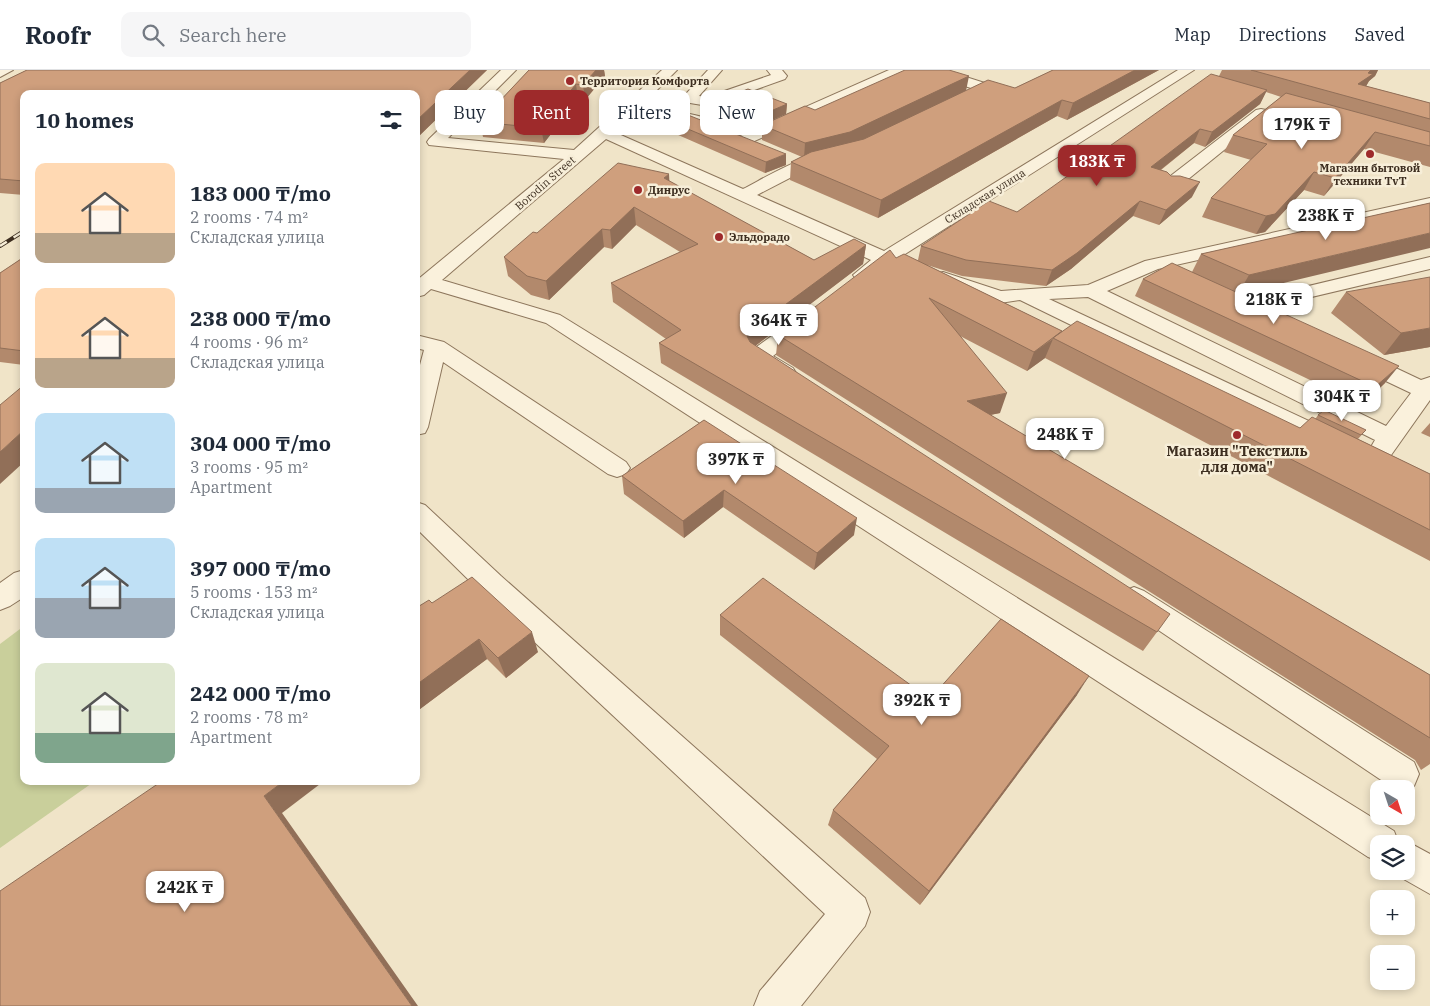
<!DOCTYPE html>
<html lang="en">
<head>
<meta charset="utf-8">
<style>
  body { margin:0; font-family:"IBM Plex Serif",serif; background:#f6f6f7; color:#1f2937; height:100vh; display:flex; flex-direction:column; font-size:19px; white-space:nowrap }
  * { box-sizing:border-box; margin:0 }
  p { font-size:16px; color:#747a83 }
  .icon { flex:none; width:28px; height:28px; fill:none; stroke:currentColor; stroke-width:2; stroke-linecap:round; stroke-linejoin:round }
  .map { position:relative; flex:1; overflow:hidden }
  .panel { position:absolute; left:20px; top:20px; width:400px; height:695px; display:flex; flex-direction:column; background:#fff; border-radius:10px; box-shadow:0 2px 8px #0003 }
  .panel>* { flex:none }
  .guide { position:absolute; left:435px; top:20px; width:475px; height:45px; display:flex; gap:10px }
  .needle { width:32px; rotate:141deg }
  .buttons { position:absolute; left:1370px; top:710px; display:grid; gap:10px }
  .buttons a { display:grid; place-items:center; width:45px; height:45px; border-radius:10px; background:#fff; box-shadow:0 2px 8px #0003; font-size:25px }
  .price { position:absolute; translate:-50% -42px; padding:0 11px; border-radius:10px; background:#fff; color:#222; font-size:16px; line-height:32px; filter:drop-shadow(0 1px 2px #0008) }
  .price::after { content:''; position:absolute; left:50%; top:30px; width:15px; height:11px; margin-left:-8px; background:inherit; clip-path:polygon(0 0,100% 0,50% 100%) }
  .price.on { background:#9e2a2b; color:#fff }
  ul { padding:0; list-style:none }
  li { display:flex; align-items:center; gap:15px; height:125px; padding:0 15px }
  li span { display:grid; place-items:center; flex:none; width:140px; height:100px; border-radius:10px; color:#555 }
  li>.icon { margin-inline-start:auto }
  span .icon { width:60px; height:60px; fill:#fffc; stroke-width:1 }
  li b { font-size:21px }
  h2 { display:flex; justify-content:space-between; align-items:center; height:60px; padding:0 15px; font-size:21px }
  .chip { padding:0 18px; border-radius:10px; background:#fff; box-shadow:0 2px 8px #0003; font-size:18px; line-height:45px }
  .chip.on { background:#9e2a2b; color:#fff }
  header { display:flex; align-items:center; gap:30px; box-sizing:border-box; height:70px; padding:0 25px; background:#fff; border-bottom:1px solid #e0e1e3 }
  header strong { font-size:24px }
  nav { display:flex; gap:28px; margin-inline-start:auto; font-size:18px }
  .search { width:350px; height:45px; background:#f6f6f7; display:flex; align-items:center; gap:12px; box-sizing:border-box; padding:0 18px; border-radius:10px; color:#747a83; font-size:19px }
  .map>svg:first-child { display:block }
  .green { fill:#c9cf9b }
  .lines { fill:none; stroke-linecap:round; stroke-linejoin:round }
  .minor-casing { stroke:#8d765c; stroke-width:2 }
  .minor { fill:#faf1dc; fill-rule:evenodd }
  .rail-casing { stroke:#3d2e20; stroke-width:4 }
  .rail { stroke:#f7eed8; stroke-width:2.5; stroke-dasharray:8; stroke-linecap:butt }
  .wall { fill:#b2896c }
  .shaded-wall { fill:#916f58 }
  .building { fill:#cf9f7d; stroke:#916f58 }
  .poi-dot { fill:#9e2a2b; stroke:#f7eed8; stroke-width:2 }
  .labels { text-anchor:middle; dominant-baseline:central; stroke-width:5; stroke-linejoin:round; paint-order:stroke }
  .far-poi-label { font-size:11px; font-weight:bold; fill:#3d2e20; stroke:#f7eed8; text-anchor:start }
  .far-street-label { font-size:11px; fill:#3d2e20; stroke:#f7eed8 }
  .poi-label { font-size:14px; font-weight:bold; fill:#3d2e20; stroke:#f7eed8 }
</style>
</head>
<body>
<header>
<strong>Roofr</strong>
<div class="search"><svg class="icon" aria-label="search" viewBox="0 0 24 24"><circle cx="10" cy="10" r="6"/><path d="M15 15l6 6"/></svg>Search here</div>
<nav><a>Map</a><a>Directions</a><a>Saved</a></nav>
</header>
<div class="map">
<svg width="1430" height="936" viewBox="0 0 1430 936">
  <rect width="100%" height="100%" fill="#f0e4c8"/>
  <path class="green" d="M 24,556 L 24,711 L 95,711 L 0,778 L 0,574 Z"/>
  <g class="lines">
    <g class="minor-casing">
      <path id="minor" d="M 0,0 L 13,0 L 0,7 Z
        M 501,0 L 516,0 L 448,68 L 574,80 L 662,0 L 677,0 L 638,39 C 657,41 709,41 721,58 L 718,61 L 708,61 L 689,53 L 630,47 L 614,62 L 743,119 C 765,108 808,80 832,86 L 834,89 L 832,92 L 809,98 L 757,125 L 884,181 L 1178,0 L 1194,0 L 891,193 L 870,209 L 856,209 L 853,205 L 871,190 L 606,69 L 442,210 L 560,245 L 1394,761 L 1399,774 L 1379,774 L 1379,791 L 1368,787 L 546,253 L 431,219 L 424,225 L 416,227 L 416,211 L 564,89 L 429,75 L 427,72 L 429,69 Z
        M 708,0 L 722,0 L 699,26 L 707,27 L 771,5 L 767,0 L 782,0 L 787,6 L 785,9 L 713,35 L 708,36 L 684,32 L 682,29 L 684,26 Z
        M 889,0 L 907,0 L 905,3 L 750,73 L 738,73 L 736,70 L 738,67 Z
        M 923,0 L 944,0 L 991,15 L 993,18 L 964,34 L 954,34 L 952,31 L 974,19 L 925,3 Z
        M 1261,39 L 1266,40 L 1268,43 L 1266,46 L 1176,119 L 1164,119 L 1162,115 L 1164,111 L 1256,40 Z
        M 1430,128 L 1430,138 L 1158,199 L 1107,221 L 1386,356 L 1411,323 L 1350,294 L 1347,289 L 1350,284 L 1358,282 L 1366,284 L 1421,310 L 1430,307 L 1430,330 L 1389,388 L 1380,391 L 1371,388 L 1368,382 L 1375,370 L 1088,227 L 1049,229 L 1343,367 L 1346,373 L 1343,379 L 1334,381 L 1325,379 L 1020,230 L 1000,233 L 993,231 L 936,212 L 933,208 L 936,204 L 943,202 L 1001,221 L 1088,215 L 1145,191 Z
        M 1430,187 L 1430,199 L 1244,243 L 1237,241 L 1234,237 L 1237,233 Z
        M 806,244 L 813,246 L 816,250 L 813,254 L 773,286 L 793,298 L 796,303 L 793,308 C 778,312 757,299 748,286 L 751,281 L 799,246 Z
        M 416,265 L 444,272 L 626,392 L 630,398 L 626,404 L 617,407 L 608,404 L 443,292 L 428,357 L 425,363 L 416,365 L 416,310 L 424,280 L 416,278 Z
        M 416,432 L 425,435 L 501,506 L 865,828 L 870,842 L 865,856 L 801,936 L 754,936 L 760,921 L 825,844 L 481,522 L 416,458 Z
        M 24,500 L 24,527 L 10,536 L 0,540 L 0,513 L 14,503 Z
        M 1134,517 L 1144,521 L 1414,692 L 1419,704 L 1414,716 L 1406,719 L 1390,716 L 1124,537 L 1119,529 L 1124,521 Z
        M 1406,771 L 1430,784 L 1430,824 L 1393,803 L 1392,801 L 1406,801 L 1406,774 L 1400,774 Z"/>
    </g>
    <use href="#minor" class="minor"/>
    <g class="rail-casing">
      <path id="rail" d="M 0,176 L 24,161"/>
    </g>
    <use href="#rail" class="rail"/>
  </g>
  <path class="wall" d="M 27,0 L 487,0 L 419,66 L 416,66 L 416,24 L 24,24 L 24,125 L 0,123 L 0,13 Z
    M 529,0 L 604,0 L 605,6 L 585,30 L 578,29 L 544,73 L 483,67 L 480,52 Z
    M 1053,0 L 1159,0 L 1067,50 L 1057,46 L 878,148 L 790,110 L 791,92 L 802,87 L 762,70 L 762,55 L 815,40 L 966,21 L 1015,18 Z
    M 1222,0 L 1378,0 L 1375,6 L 1369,11 L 1366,16 L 1430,33 L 1430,97 L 1364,79 L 1324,126 L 1304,120 L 1265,162 L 1256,164 L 1202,147 L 1211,128 L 1251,90 L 1224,82 L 1233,65 L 1281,27 L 1266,22 L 1260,34 L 1205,77 L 1194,73 L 1161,100 L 1171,106 L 1192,127 L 1159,155 L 1133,146 L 1071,199 L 1046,216 L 962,206 L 927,195 L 1062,261 L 1300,358 L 1316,348 L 1318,345 L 1366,360 L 1358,369 L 1430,404 L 1430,491 L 1045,288 L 1027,301 L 960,266 L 1000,343 L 990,345 L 1430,605 L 1430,694 L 1421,700 L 1415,690 L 776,285 L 778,265 L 896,188 L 918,190 L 921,176 L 1017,142 L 1219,6 Z
    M 787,34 L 786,44 L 743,63 L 703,47 L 703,37 Z
    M 669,51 L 786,95 L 765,103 L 669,61 Z
    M 669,111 L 814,190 L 866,175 L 863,194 L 755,276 L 1157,562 L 1143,581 L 661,293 L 659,273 L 666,269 L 613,232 L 611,213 L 680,182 L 636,155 L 612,179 L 604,177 L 549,230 L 531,225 L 508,206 L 504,187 Z
    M 1430,133 L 1240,224 L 1385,313 L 1362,335 L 1135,226 L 1143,209 L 1192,202 L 1201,184 Z
    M 24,187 L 24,295 L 0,292 L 0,203 Z
    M 1346,222 L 1430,277 L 1384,285 L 1331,243 Z
    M 704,350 L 854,465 L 814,500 L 723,437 L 684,468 L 624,424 L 622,406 Z
    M 1430,353 L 1430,367 L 1421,363 Z
    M 432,533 L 538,582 L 506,608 L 487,589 L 416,642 L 416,538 Z
    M 720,545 L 930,629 L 1077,625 L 920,835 L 828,755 L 833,740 L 877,689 L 720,565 Z"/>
  <path class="shaded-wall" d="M 470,0 L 487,0 L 419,66 L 416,56 L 416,51 Z
    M 596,0 L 604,0 L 605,6 L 585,30 L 583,15 Z
    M 1135,0 L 1159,0 L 1067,50 L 1073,33 Z
    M 1371,0 L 1378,0 L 1375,6 L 1369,11 L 1364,20 L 1358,14 L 1368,3 Z
    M 969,6 L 966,21 L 848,77 L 804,88 L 805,73 Z
    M 576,14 L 578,29 L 544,73 L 541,58 Z
    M 1267,20 L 1260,34 L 1205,77 L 1212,62 Z
    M 1062,30 L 1057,46 L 878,148 L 881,130 Z
    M 787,34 L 786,44 L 743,63 L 743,53 Z
    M 1200,59 L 1194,73 L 1145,112 L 1151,97 Z
    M 1375,62 L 1364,79 L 1324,126 L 1335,108 Z
    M 786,84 L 786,95 L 765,103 L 766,92 Z
    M 1314,102 L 1304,120 L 1265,162 L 1256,164 L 1266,146 Z
    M 669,104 L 670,122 L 664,108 Z
    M 1200,112 L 1192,127 L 1159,155 L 1166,140 Z
    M 1140,131 L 1133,146 L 1071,199 L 1046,216 L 1052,200 Z
    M 634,137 L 636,155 L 612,179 L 610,160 Z
    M 602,159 L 604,177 L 549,230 L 546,211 Z
    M 1430,163 L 1430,178 L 1238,224 L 1249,205 Z
    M 866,175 L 863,194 L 750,280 L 747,266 L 751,260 Z
    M 1430,258 L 1430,277 L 1384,285 L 1401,263 Z
    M 1053,269 L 1045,288 L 1027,301 L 1034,282 Z
    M 1399,296 L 1385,313 L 1362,335 L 1375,317 Z
    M 1007,323 L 1000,343 L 960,351 L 967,331 Z
    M 24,360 L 24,392 L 0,414 L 0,382 Z
    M 724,420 L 723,437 L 684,468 L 683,451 Z
    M 857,448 L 854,465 L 814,500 L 817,483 Z
    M 532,562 L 538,582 L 506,608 L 498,588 Z
    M 479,569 L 487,589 L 416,642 L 416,615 Z
    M 1089,606 L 1077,625 L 920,835 L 929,821 Z
    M 284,711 L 324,711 L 282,743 L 418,936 L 412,936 L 264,726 Z"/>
  <path class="building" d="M 27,0 L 470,0 L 416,51 L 416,24 L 24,24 L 24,111 L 0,109 L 0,13 Z
    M 529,0 L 596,0 L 583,15 L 576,14 L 541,58 L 480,52 Z
    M 905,0 L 949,0 L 969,6 L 850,62 L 805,73 L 762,55 L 805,36 L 815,40 Z
    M 1053,0 L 1135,0 L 1073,33 L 1062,30 L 881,130 L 791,92 L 811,82 L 864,69 L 988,10 L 1015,18 Z
    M 1251,0 L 1371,0 L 1368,3 L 1373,4 L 1358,14 L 1430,33 L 1430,49 Z
    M 1211,4 L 1267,20 L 1212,62 L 1200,59 L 1151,97 L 1167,102 L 1171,106 L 1180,106 L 1200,112 L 1166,140 L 1140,131 L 1077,183 L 1052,200 L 966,190 L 921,176 L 989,131 L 1017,142 Z
    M 748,19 L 787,34 L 743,53 L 703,37 Z
    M 1286,23 L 1430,62 L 1430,76 L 1375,62 L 1335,108 L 1314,102 L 1275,144 L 1266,146 L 1211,128 L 1267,74 L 1233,65 Z
    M 688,45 L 786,84 L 766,92 L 669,51 Z
    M 618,93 L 669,104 L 664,108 L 814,190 L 854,169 L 866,175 L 751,260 L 747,266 L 750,272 L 1170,544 L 1157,562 L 659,273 L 681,260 L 611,213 L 698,174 L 634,137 L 610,160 L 602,159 L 546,211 L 527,206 L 504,187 L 533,162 L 537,163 Z
    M 1430,133 L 1430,163 L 1249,205 L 1201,184 Z
    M 890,180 L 896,188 L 904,184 L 1062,261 L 1034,282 L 929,228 L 1007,323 L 967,331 L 1430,605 L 1430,668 L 778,265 Z
    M 24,187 L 24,281 L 0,278 L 0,203 Z
    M 1172,193 L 1399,296 L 1375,317 L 1143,209 Z
    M 1430,207 L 1430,258 L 1401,263 L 1346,222 Z
    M 1077,251 L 1300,358 L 1312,347 L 1430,404 L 1430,460 L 1053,268 Z
    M 24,315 L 24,360 L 0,382 L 0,335 Z
    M 1324,340 L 1366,360 L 1361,365 L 1318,345 Z
    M 704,350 L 857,448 L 817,483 L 724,420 L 683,451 L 622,406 Z
    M 472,507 L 532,562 L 498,588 L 479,569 L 416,615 L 416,538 L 429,530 L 432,533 Z
    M 763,508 L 930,629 L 1001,549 L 1089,606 L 929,821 L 833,740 L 889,676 L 720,545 Z
    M 162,711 L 284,711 L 264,726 L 412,936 L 0,936 L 0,821 Z"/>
  <g class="poi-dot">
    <circle cx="570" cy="11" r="5"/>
    <circle cx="1370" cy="84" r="5"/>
    <circle cx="638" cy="120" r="5"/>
    <circle cx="719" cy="167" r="5"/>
    <circle cx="1237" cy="365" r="5"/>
  </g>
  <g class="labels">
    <g class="far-poi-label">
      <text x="580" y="11">Территория Комфорта</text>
      <text x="1370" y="98" text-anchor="middle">Магазин бытовой<tspan x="1370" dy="13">техники TvT</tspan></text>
      <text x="648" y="120">Динрус</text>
      <text x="729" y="167">Эльдорадо</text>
    </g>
    <g class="far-street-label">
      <text transform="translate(545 113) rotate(-41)">Borodin Street</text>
      <text transform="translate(985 126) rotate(-32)">Складская улица</text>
    </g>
    <g class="poi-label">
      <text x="1237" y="381">Магазин "Текстиль<tspan x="1237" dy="16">для дома"</tspan></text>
    </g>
  </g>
</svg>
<div class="buttons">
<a><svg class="needle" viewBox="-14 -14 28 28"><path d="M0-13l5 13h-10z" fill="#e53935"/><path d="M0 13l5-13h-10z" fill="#747a83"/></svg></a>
<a><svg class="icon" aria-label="layers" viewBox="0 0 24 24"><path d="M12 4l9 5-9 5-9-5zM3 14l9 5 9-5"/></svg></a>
<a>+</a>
<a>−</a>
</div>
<b class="price" style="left:1302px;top:80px">179K ₸</b>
<b class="price on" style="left:1097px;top:117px">183K ₸</b>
<b class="price" style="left:1326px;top:171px">238K ₸</b>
<b class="price" style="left:1274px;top:255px">218K ₸</b>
<b class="price" style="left:779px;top:276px">364K ₸</b>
<b class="price" style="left:1342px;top:352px">304K ₸</b>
<b class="price" style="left:1065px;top:390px">248K ₸</b>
<b class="price" style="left:736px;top:415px">397K ₸</b>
<b class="price" style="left:922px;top:656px">392K ₸</b>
<b class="price" style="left:185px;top:843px">242K ₸</b>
<div class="guide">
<a class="chip">Buy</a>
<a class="chip on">Rent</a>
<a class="chip">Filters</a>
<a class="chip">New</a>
</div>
<section class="panel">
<h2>10 homes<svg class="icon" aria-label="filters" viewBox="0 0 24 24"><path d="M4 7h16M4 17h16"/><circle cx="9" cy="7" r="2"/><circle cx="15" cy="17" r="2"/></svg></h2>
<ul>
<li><span style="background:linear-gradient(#ffd9b3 70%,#b9a48a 0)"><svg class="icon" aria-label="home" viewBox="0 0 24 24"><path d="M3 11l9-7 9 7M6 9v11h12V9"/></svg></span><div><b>183 000 ₸/mo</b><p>2 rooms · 74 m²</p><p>Складская улица</p></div></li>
<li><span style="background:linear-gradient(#ffd9b3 70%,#b9a48a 0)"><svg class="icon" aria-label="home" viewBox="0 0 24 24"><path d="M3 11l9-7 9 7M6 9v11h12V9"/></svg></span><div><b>238 000 ₸/mo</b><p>4 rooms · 96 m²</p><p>Складская улица</p></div></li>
<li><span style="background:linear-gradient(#bfe0f5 75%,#9aa5b1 0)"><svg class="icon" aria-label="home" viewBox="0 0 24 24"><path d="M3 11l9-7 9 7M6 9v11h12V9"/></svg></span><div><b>304 000 ₸/mo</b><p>3 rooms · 95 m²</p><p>Apartment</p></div></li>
<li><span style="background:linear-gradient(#bfe0f5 60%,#9aa5b1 0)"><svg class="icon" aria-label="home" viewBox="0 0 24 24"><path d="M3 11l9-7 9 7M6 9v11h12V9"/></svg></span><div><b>397 000 ₸/mo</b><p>5 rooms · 153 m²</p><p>Складская улица</p></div></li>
<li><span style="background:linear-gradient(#dfe7d0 70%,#7fa58c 0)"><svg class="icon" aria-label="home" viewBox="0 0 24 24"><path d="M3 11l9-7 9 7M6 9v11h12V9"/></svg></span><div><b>242 000 ₸/mo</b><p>2 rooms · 78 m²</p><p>Apartment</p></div></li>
</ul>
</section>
</div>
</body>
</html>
